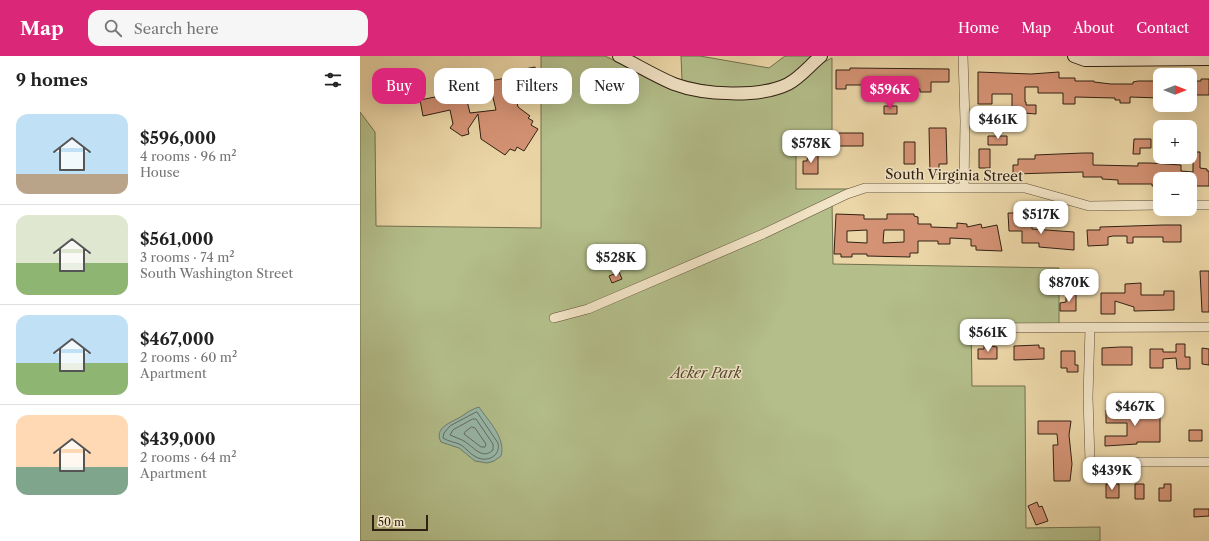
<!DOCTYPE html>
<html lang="en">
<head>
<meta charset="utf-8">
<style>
  body { margin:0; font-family:"Libre Caslon Text",serif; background:#f6f6f6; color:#222; height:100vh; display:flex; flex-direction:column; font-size:15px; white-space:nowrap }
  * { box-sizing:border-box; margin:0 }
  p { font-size:13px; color:#767676 }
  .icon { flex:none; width:22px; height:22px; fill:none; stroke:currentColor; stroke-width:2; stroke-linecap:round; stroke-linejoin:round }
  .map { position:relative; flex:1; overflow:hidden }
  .sheet { display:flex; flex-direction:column; background:#fff; width:360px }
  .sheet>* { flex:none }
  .guide { position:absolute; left:12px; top:12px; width:380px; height:36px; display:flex; gap:8px }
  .needle { width:26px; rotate:90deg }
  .buttons { position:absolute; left:793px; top:12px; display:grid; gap:8px }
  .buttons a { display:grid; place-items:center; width:44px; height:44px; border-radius:8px; background:#fff; box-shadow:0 4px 16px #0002; font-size:20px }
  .scale { position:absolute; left:12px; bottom:10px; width:56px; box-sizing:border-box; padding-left:4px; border:2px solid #302113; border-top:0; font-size:11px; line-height:14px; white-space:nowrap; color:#302113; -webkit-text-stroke:3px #f2e4c6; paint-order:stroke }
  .price { position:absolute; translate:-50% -34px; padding:0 9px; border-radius:8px; background:#fff; color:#222; font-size:13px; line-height:26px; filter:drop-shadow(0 1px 2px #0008) }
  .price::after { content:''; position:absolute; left:50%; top:24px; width:12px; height:9px; margin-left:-6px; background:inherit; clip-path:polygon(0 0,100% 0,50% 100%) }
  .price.on { background:#db2777; color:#fff }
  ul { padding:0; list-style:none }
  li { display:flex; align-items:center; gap:12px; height:100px; padding:0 16px }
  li+li { border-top:1px solid #e0e0e0 }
  li span { display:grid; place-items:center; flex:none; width:112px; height:80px; border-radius:12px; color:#555 }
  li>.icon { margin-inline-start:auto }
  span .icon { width:48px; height:48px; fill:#fffc; stroke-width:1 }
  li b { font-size:17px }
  h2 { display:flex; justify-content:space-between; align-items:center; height:48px; padding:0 16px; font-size:17px }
  .tag { padding:0 14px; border-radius:12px; background:#fff; box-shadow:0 4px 16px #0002; font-size:14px; line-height:36px }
  .tag.on { background:#db2777; color:#fff }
  header { display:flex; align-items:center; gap:24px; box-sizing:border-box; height:56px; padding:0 20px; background:#db2777; color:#fff }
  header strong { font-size:19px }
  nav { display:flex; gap:22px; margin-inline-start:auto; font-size:14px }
  .search { width:280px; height:36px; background:#f6f6f6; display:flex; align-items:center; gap:10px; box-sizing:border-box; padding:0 14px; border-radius:12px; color:#767676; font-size:15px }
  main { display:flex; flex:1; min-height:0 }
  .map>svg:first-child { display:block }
  .green { fill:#b3be8a; stroke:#72704e }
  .water { fill:#98b9ab; stroke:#6e7c6e }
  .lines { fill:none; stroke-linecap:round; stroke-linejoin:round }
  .shore { stroke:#646d5f; stroke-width:1 }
  .building { fill:#d59375; stroke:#302113; fill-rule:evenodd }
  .street-casing { stroke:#5f4e38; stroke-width:10 }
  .secondary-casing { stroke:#302113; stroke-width:14 }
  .street { stroke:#f2e4c6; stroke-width:9 }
  .secondary { stroke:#f2e4c6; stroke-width:12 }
  .labels { text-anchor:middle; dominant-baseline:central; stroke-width:3; stroke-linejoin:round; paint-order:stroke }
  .street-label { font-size:14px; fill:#302113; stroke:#f2e4c6 }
  .park-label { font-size:14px; font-style:italic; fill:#514831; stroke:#f2e4c6 }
</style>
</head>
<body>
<header>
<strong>Map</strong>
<div class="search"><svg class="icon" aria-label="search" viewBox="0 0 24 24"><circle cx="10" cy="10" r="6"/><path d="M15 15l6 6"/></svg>Search here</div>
<nav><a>Home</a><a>Map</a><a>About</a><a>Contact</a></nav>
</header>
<main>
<section class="sheet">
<h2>9 homes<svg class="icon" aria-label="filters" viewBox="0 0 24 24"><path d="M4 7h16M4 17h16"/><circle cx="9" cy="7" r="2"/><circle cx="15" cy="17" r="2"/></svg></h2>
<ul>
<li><span style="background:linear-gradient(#bfe0f5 75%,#b9a48a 0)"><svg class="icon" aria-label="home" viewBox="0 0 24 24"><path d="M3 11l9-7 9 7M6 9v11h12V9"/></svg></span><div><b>$596,000</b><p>4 rooms · 96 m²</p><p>House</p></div></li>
<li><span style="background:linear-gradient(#dfe7d0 60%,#8fb573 0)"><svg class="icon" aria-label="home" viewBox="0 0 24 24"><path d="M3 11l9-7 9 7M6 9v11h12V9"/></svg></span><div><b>$561,000</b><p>3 rooms · 74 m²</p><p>South Washington Street</p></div></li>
<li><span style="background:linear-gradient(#bfe0f5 60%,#8fb573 0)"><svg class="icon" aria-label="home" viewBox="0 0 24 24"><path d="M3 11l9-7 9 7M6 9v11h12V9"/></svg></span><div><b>$467,000</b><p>2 rooms · 60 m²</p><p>Apartment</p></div></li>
<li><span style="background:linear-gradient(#ffd9b3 65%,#7fa58c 0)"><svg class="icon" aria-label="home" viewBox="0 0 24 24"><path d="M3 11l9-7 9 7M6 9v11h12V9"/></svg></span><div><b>$439,000</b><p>2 rooms · 64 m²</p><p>Apartment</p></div></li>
</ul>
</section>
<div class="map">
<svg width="849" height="485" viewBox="0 0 849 485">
  <rect width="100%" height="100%" fill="#ebd6a7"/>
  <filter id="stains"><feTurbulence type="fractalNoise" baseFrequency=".005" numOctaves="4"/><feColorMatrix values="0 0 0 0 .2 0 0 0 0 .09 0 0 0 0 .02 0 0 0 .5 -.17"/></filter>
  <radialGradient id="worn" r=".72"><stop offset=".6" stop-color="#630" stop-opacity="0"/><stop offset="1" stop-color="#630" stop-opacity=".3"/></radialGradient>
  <path class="green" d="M 181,0 L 245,0 L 305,29 L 388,42 L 414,40 L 440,26 L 460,8 L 472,2 L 472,93 L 436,91 L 436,133 L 492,133 L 472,145 L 473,208 L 699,212 L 699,268 L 614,268 L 611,270 L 612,330 L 665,330 L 666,472 L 740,471 L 740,485 L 0,485 L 0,56 L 15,76 L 16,170 L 181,172 Z
    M 321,0 L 340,0 L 409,12 L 425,0 L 453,0 C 446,7 438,15 430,20 C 399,39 355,33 322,24 Z"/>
  <path class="water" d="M 119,351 C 129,366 146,382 141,400 L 134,405 L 127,407 L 115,405 L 99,392 L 81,386 C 73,371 93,366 102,360 C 108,356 112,353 119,351 Z"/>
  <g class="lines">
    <path class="shore" d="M 117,356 L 138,387 C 141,400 127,407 116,401 C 110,398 106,392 101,389 C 96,386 89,386 83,382 L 84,377 L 90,370 Z
      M 113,363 L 116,363 L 133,388 L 133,394 C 121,405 113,389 102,384 C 98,382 94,381 90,379 L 93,374 Z
      M 112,371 L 115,372 L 126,388 L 125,391 L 121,391 L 104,378 L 105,376 Z"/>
  </g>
  <path class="building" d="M 175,11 L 180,27 L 167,31 L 167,35 L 160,36 L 156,42 L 158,51 L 170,60 L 168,62 L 173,65 L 171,69 L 178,73 L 164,95 L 157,91 L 155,95 L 150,93 L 145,99 L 121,83 L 118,58 L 108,73 L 109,78 L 102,80 L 90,72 L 93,68 L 90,54 L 63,60 L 60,44 L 100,36 L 106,41 L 110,57 L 136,54 L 129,25 L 147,22 L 147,20 L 160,16 L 159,14 Z
    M 490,12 L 589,13 L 589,26 L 571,26 L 571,36 L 560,36 L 560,33 L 516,33 L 516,42 L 507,42 L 507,29 L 486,29 L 486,33 L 476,33 L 476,14 L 490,14 Z
    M 618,16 L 671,18 L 699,16 L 699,22 L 715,22 L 715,25 L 734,25 L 734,26 L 751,28 L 773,28 L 773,26 L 778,25 L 794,25 L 794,23 L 800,23 L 800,42 L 770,41 L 770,47 L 760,47 L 760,44 L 755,44 L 755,42 L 715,41 L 715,48 L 703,48 L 703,37 L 678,37 L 678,31 L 665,31 L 665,46 L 666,46 L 666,49 L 676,49 L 676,58 L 652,56 L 652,38 L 632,38 L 632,48 L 618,48 Z
    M 841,23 L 849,23 L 849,39 L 830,39 L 830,25 L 841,25 Z
    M 524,50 L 537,50 L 537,58 L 524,58 Z
    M 569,72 L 586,72 L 587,108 L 579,108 L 579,118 L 570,118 Z
    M 476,77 L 503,77 L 503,90 L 476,90 Z
    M 628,80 L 647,80 L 647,89 L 628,89 Z
    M 774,83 L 791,83 L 791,92 L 780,92 L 780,98 L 773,98 Z
    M 544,86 L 555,86 L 555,108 L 544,108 Z
    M 619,93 L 630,93 L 630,112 L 619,112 Z
    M 833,96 L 840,96 L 840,112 L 847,113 L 847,115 L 849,115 L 849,130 L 830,130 L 830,123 L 813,123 L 813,117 L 801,117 L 800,130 L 792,130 L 792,128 L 758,128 L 758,124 L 742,123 L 742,121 L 723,121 L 723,116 L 653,118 L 653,109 L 658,109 L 658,103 L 675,103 L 675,99 L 723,97 L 733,97 L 733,109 L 778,110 L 778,107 L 790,107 L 821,109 L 821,115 L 833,116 Z
    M 448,97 L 458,97 L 458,118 L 443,118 L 443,105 L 447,105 Z
    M 648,157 L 659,157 L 659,166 L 672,166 L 672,173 L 714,176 L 714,194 L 679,191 L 679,187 L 662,187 L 662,175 L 649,175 Z
    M 476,158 L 504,159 L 504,163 L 527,163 L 527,158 L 554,158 L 554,160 L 558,161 L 558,168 L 571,168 L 571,171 L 597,172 L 597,167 L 607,168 L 607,171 L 621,168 L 622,172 L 637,169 L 642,195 L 616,194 L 616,190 L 611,190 L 611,183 L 590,182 L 590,188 L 578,188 L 578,185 L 558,185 L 558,197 L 550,197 L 550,201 L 507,200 L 507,198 L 492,198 L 492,201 L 481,201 L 481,198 L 474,198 ZM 507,174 L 507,187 L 487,186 L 487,175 ZM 524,174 L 544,174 L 544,186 L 523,187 Z
    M 803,169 L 821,169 L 821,186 L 803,186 L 803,181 L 773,181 L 773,187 L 767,187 L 767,180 L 753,180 L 748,181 L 748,189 L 728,190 L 727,174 L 740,174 L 740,171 Z
    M 840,215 L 849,215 L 849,256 L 842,256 Z
    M 259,216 L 262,223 L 252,227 L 249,220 Z
    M 781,227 L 781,239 L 804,239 L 804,235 L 814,235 L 814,254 L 774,255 L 774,251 L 755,245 L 755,258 L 741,258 L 741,237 L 765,237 L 765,228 Z
    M 706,238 L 716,238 L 716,255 L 700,255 L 700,247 L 706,246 Z
    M 816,288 L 825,288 L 825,301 L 830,301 L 830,313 L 817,313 L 816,302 L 803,303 L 803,312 L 790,312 L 790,293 L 803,293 L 803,296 L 816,296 Z
    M 624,289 L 637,291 L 637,303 L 618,303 L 618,293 L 624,293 Z
    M 679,289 L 679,292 L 684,292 L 684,303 L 654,304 L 654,290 Z
    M 760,291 L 772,291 L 772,309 L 742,309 L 742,292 Z
    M 842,292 L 849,293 L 849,309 L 842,308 Z
    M 701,295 L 715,295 L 715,309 L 718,309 L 718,316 L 707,316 L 707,312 L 701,312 Z
    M 787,351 L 800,351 L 800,386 L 777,386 L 777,388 L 745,390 L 745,380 L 767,380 L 767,367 L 746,367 L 746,354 L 761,354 L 761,358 L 787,358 Z
    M 678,365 L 711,365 L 709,379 L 712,408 L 710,425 L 694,425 L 693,389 L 698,389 L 697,378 L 678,378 Z
    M 829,374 L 842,374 L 842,385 L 829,385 Z
    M 746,428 L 759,428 L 759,442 L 746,442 Z
    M 775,428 L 784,428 L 784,443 L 775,443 Z
    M 804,428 L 811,428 L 811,445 L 799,445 L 799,432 L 804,432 Z
    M 677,446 L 679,451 L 682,450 L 688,465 L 676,469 L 668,450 Z
    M 834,453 L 849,453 L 849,460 L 834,461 Z"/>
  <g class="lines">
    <g class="street-casing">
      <path id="street" d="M 603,0 L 605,65 L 604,132
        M 830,149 L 849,149
        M 194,262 L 228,253 L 403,178 L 487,138 L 505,132 L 665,132 L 729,150 L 800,149
        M 615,272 L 849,271
        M 730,272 L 728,341 L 730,406 L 849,406"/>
    </g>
    <g class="secondary-casing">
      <path id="secondary" d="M 259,0 C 277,9 295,20 314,28 C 343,39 400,42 428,28 C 441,21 450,9 461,0
        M 714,0 L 725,4 L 735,4 L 849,3"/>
    </g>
    <use href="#street" class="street"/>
    <use href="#secondary" class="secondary"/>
  </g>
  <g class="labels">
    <g class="street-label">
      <text transform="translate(594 119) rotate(1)">South Virginia Street</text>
    </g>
    <g class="park-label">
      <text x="346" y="317">Acker Park</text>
    </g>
  </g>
  <rect width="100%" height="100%" filter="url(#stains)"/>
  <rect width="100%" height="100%" fill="url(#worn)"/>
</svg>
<div class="buttons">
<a><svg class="needle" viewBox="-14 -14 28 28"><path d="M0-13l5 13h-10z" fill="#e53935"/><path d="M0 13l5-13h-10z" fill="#767676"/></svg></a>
<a>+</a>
<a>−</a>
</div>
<div class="scale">50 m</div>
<b class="price on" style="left:530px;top:54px">$596K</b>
<b class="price" style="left:638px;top:84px">$461K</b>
<b class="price" style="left:451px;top:108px">$578K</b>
<b class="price" style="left:681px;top:179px">$517K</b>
<b class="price" style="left:256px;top:222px">$528K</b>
<b class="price" style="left:709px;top:247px">$870K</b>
<b class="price" style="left:628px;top:297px">$561K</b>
<b class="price" style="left:775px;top:371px">$467K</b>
<b class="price" style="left:752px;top:435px">$439K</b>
<div class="guide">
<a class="tag on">Buy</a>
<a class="tag">Rent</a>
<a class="tag">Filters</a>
<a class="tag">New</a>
</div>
</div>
</main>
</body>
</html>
